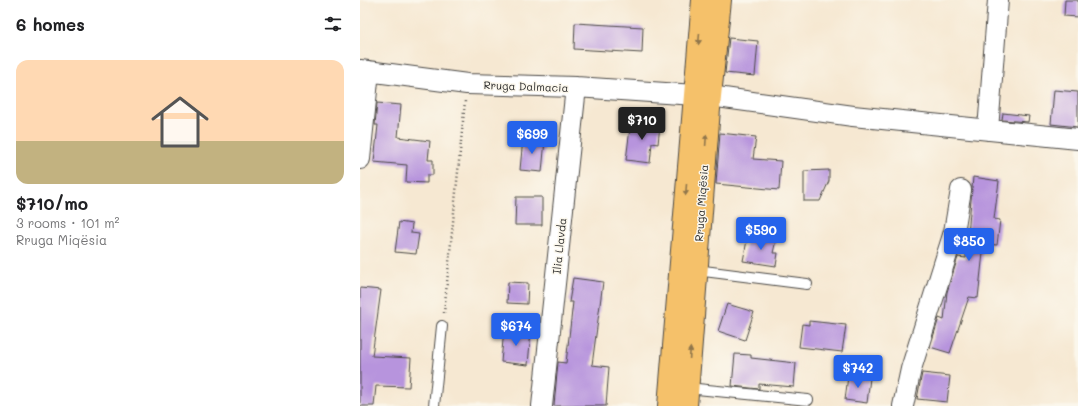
<!DOCTYPE html>
<html lang="en">
<head>
<meta charset="utf-8">
<style>
  body { margin:0; font-family:Mali,sans-serif; background:#f6f6f6; color:#202124; height:100vh; display:flex; flex-direction:column; font-size:15px; white-space:nowrap }
  * { box-sizing:border-box; margin:0 }
  p { font-size:13px; color:#757577 }
  .icon { flex:none; width:22px; height:22px; fill:none; stroke:currentColor; stroke-width:2; stroke-linecap:round; stroke-linejoin:round }
  .map { position:relative; flex:1; overflow:hidden }
  .details { display:flex; flex-direction:column; background:#fff; width:360px }
  .details>* { flex:none }
  .price { position:absolute; translate:-50% -34px; padding:0 9px; border-radius:4px; background:#2563eb; color:#fff; font-size:13px; line-height:26px; filter:drop-shadow(0 1px 2px #0008) }
  .price::after { content:''; position:absolute; left:50%; top:24px; width:12px; height:9px; margin-left:-6px; background:inherit; clip-path:polygon(0 0,100% 0,50% 100%) }
  .price.selected { background:#222; color:#fff }
  ul { padding:0; list-style:none }
  li { display:grid; align-content:center; gap:8px; height:212px; padding:0 16px }
  li+li { border-top:1px solid #e0e0e0 }
  li span { display:grid; place-items:center; height:124px; border-radius:12px; color:#555 }
  li>.icon { margin-inline-start:auto }
  span .icon { width:72px; height:72px; fill:#fffc; stroke-width:1 }
  li b { font-size:17px }
  h2 { display:flex; justify-content:space-between; align-items:center; height:48px; padding:0 16px; font-size:17px }
  main { display:flex; flex:1; min-height:0 }
  .map>svg:first-child { display:block }
  .building { fill:#b794dd }
  .lines { fill:none; stroke-linecap:round; stroke-linejoin:round }
  .service-casing { stroke:#494744; stroke-width:12 }
  .minor-casing { stroke:#494744; stroke-width:22 }
  .primary-casing { stroke:#494744; stroke-width:24 }
  .path { stroke:#494744; stroke-width:2.5; stroke-dasharray:1 3; stroke-linecap:butt }
  .service { stroke:#fff; stroke-width:10 }
  .minor { stroke:#fff; stroke-width:20 }
  .primary { stroke:#f5c16b; stroke-width:22 }
  .oneway { fill:#90764b }
  .labels { text-anchor:middle; dominant-baseline:central; stroke-width:3; stroke-linejoin:round; paint-order:stroke }
  .street-label { font-size:11px; fill:#2b2b2b; stroke:#fbf7ec }
</style>
</head>
<body>
<main>
<section class="details">
<h2>6 homes<svg class="icon" aria-label="filters" viewBox="0 0 24 24"><path d="M4 7h16M4 17h16"/><circle cx="9" cy="7" r="2"/><circle cx="15" cy="17" r="2"/></svg></h2>
<ul>
<li><span style="background:linear-gradient(#ffd9b3 65%,#c2b280 0)"><svg class="icon" aria-label="home" viewBox="0 0 24 24"><path d="M3 11l9-7 9 7M6 9v11h12V9"/></svg></span><div><b>$710/mo</b><p>3 rooms · 101 m²</p><p>Rruga Miqësia</p></div></li>
</ul>
</section>
<div class="map">
<svg width="718" height="406" viewBox="0 0 718 406">
  <rect width="100%" height="100%" fill="#fbf7ec"/>
  <filter id="ink" filterUnits="userSpaceOnUse"><feTurbulence type="fractalNoise" baseFrequency=".025" numOctaves="2"/><feDisplacementMap in="SourceGraphic" scale="8" xChannelSelector="R" yChannelSelector="G"/><feConvolveMatrix kernelMatrix="1 2 1 2 8 2 1 2 1" color-interpolation-filters="sRGB"/></filter>
  <filter id="wash" filterUnits="userSpaceOnUse"><feTurbulence type="fractalNoise" baseFrequency=".012" numOctaves="4" result="noise"/><feDisplacementMap in="SourceGraphic" scale="16" xChannelSelector="R" yChannelSelector="G"/><feGaussianBlur stdDeviation="0.9" result="paint"/><feColorMatrix in="noise" values="0 0 0 0 0 0 0 0 0 0 0 0 0 0 0 0 0 1.4 0 .05"/><feComposite in="paint" operator="in"/></filter>
  <g filter="url(#wash)">
    <rect width="100%" height="100%" fill="#f6e8d2"/>
    <g id="blocks">
      <path class="building" d="M 705,0 L 718,0 L 718,17 L 704,16 Z
        M 215,23 L 283,27 L 282,53 L 214,49 Z
        M 369,38 L 398,41 L 395,76 L 365,73 Z
        M 694,90 L 718,92 L 718,127 L 691,124 Z
        M 17,103 L 41,105 L 38,137 L 70,141 L 68,160 L 73,160 L 73,175 L 67,175 L 67,183 L 46,182 L 47,165 L 14,162 L 18,125 L 15,125 Z
        M 643,113 L 669,116 L 668,122 L 642,120 Z
        M 271,121 L 300,125 L 298,144 L 292,143 L 290,163 L 266,160 Z
        M 360,133 L 396,137 L 393,159 L 421,161 L 419,190 L 356,184 Z
        M 163,138 L 185,140 L 182,172 L 160,170 Z
        M 469,170 L 469,181 L 460,201 L 444,201 L 444,171 Z
        M 613,177 L 639,181 L 634,219 L 640,220 L 637,245 L 624,244 L 618,298 L 609,297 L 590,353 L 570,347 L 579,318 L 584,320 L 587,292 L 598,257 L 606,258 Z
        M 156,197 L 182,197 L 182,225 L 155,225 Z
        M 39,222 L 52,224 L 51,233 L 59,234 L 56,254 L 35,252 Z
        M 388,235 L 416,240 L 413,253 L 418,253 L 416,266 L 383,261 Z
        M 213,278 L 243,282 L 232,365 L 249,367 L 246,406 L 194,406 L 198,362 L 206,363 L 213,302 L 209,302 Z
        M 148,282 L 168,283 L 167,304 L 147,303 Z
        M 0,288 L 21,290 L 12,356 L 51,358 L 49,387 L 16,386 L 14,406 L 0,406 Z
        M 367,304 L 394,312 L 385,340 L 358,331 Z
        M 449,321 L 486,325 L 482,352 L 439,347 L 442,324 L 449,325 Z
        M 144,329 L 171,331 L 168,365 L 141,362 Z
        M 375,354 L 391,355 L 391,358 L 436,363 L 434,387 L 399,384 L 399,389 L 372,386 Z
        M 562,373 L 590,376 L 587,402 L 557,399 Z
        M 488,376 L 510,378 L 507,403 L 485,400 Z"/>
    </g>
  </g>
  <g filter="url(#ink)">
    <use href="#blocks" fill-opacity="0" stroke="#494744" stroke-width="1"/>
    <g class="lines">
      <g class="service-casing">
        <path id="service" d="M 336,270 L 447,284
          M 327,388 L 448,400
          M 74,406 L 82,326"/>
      </g>
      <g class="minor-casing">
        <path id="minor" d="M 0,70 L 107,84 L 216,87 L 350,96 L 493,116 L 718,139
          M 628,130 L 638,0
          M 0,159 L 9,71
          M 182,406 L 216,87
          M 543,406 L 551,369 L 594,232 L 601,190"/>
      </g>
      <g class="primary-casing">
        <path id="primary" d="M 309,406 L 343,0
          M 326,406 L 350,96 L 360,0"/>
      </g>
      <path class="path" d="M 84,313 L 105,101"/>
      <use href="#service" class="service"/>
      <use href="#minor" class="minor"/>
      <use href="#primary" class="primary"/>
    </g>
    <defs><path id="oneway-solid" d="M-6-.8H1V-3.2L6.5 0L1 3.2V.8H-6Z"/></defs>
    <g class="oneway">
      <use href="#oneway-solid" transform="translate(339 39) rotate(95)"/>
      <use href="#oneway-solid" transform="translate(346 140) rotate(-86)"/>
      <use href="#oneway-solid" transform="translate(326 190) rotate(95)"/>
      <use href="#oneway-solid" transform="translate(330 353) rotate(-86)"/>
    </g>
  </g>
  <g class="labels">
    <g class="street-label">
      <text transform="translate(166 86) rotate(2)">Rruga Dalmacia</text>
      <text transform="translate(341 203) rotate(-86)">Rruga Miqësia</text>
      <text transform="translate(199 246) rotate(-84)">Ilia Llavda</text>
    </g>
  </g>
</svg>
<b class="price selected" style="left:282px;top:141px">$710</b>
<b class="price" style="left:172px;top:155px">$699</b>
<b class="price" style="left:401px;top:251px">$590</b>
<b class="price" style="left:609px;top:262px">$850</b>
<b class="price" style="left:156px;top:347px">$674</b>
<b class="price" style="left:498px;top:389px">$742</b>
</div>
</main>
</body>
</html>
